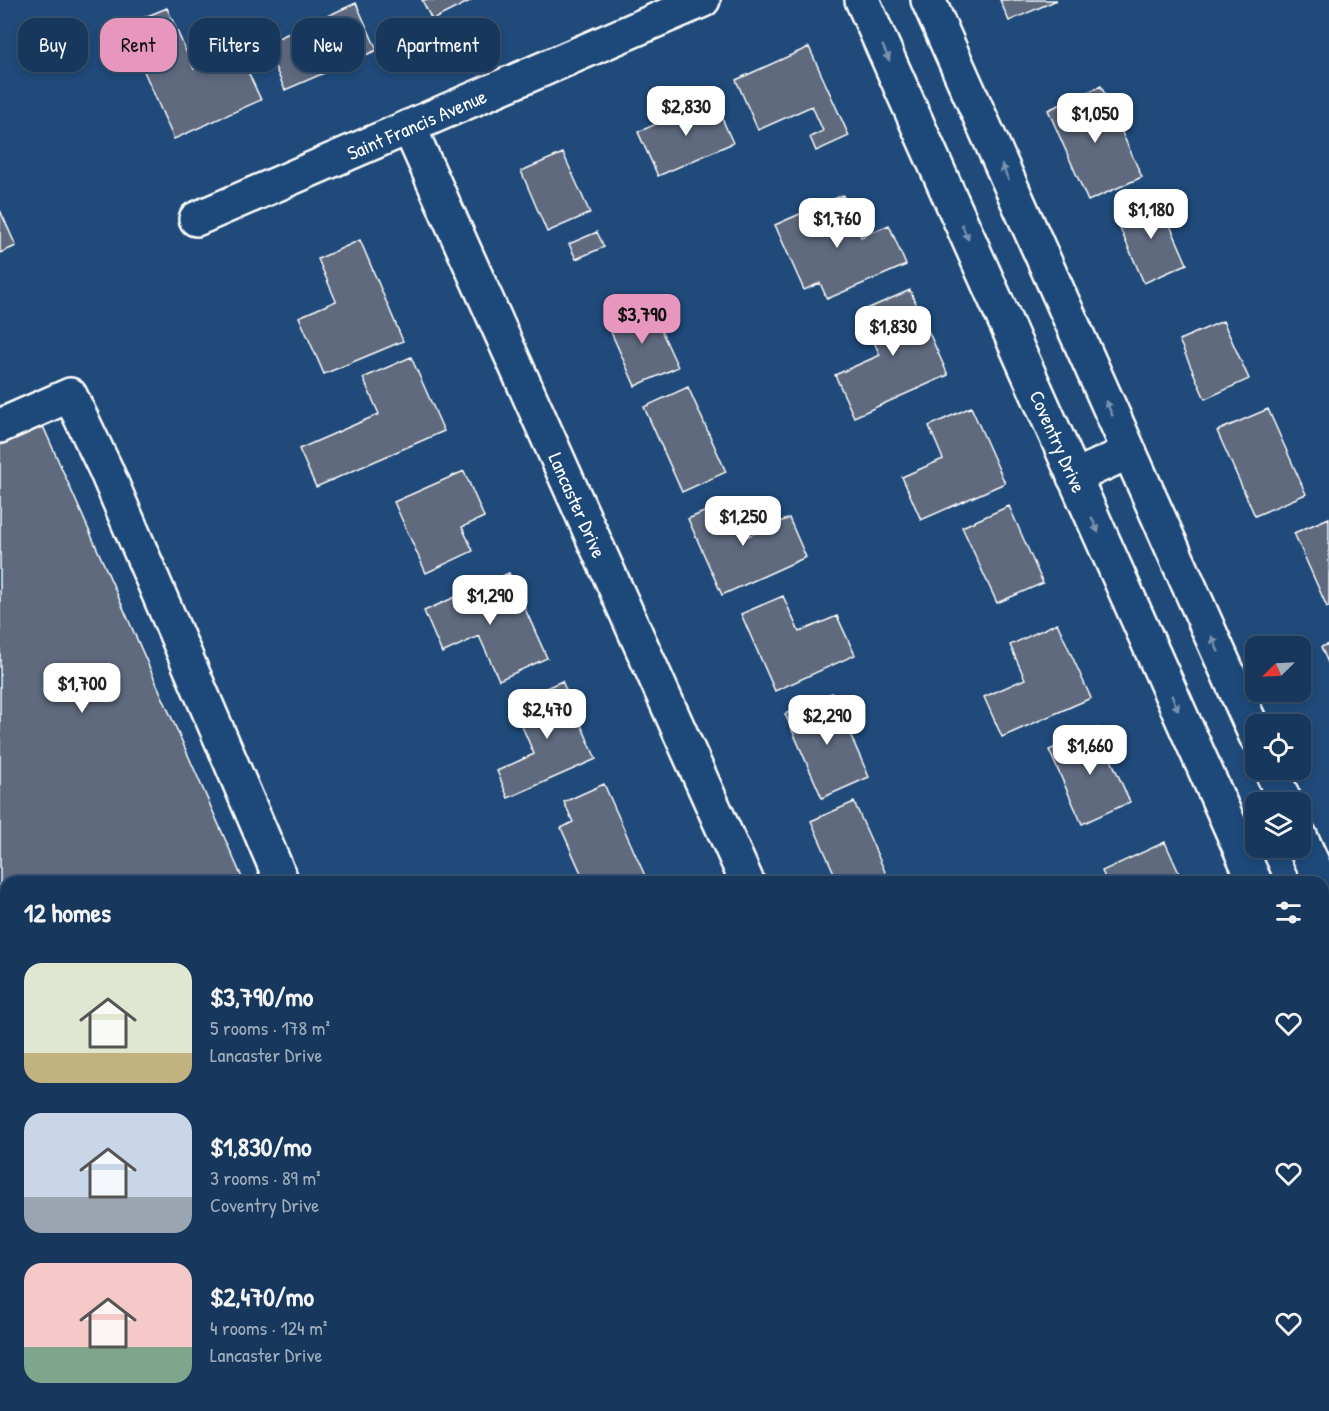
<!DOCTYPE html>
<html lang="en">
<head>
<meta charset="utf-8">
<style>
  body { margin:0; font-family:"Patrick Hand",sans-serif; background:#244365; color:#f1f3f6; height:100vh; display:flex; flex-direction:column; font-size:22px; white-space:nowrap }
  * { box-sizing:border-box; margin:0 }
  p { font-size:20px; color:#9eacbb }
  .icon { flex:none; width:33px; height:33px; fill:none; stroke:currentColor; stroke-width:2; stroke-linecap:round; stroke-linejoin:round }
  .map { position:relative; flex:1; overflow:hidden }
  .sheet { position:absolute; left:0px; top:876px; width:1329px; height:536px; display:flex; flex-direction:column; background:#17385c; border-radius:18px 18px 0 0; box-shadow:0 3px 9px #0003,0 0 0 2px #365272 }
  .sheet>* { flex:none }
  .top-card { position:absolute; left:18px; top:18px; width:600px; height:54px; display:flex; gap:12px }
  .needle { width:39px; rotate:246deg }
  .buttons { position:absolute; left:1245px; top:636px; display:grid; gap:12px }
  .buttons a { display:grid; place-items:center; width:66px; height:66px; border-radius:12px; background:#17385c; box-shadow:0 3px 9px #0003,0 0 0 2px #365272; font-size:30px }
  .price { position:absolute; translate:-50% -51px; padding:0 14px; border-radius:12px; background:#fff; color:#222; font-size:20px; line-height:39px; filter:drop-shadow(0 2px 3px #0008) }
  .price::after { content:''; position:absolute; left:50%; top:36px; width:18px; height:14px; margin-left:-9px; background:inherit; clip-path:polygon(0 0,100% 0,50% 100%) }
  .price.selected { background:#e797bd; color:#111 }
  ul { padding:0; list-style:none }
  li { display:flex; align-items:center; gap:18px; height:150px; padding:0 24px }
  li span { display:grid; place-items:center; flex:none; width:168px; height:120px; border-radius:18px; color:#555 }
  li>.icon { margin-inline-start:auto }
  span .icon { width:72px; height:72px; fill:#fffc; stroke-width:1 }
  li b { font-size:26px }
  h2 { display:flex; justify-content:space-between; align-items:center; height:72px; padding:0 24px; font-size:26px }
  .chip { padding:0 21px; border-radius:18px; background:#17385c; box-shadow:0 3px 9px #0003,0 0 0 2px #365272; font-size:21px; line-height:54px }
  .chip.selected { background:#e797bd; color:#111 }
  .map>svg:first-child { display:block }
  .building { fill:#5f6b7f; stroke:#fff; stroke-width:1.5 }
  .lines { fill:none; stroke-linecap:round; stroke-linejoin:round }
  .minor-casing { stroke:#fff; stroke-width:38 }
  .minor { stroke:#1f4a7a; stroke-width:33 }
  .oneway { fill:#7992af }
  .labels { text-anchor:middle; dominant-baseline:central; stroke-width:4.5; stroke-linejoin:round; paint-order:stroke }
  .street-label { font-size:20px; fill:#fff; stroke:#1f4a7a }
</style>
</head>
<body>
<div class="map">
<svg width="1329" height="1411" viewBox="0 0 1329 1411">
  <rect width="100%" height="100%" fill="#1f4a7a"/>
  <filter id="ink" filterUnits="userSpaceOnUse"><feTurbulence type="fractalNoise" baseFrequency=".0167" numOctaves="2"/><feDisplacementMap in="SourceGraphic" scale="12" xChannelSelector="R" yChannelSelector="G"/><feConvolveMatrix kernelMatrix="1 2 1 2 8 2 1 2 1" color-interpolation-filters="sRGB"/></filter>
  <g filter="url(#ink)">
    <path class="building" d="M 422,0 L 472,0 L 432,20 Z
      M 1000,0 L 1057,0 L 1009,21 Z
      M 356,3 L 377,50 L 285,90 L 265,44 Z
      M 167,8 L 194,69 L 238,50 L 261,100 L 174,139 L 143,69 L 160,62 L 140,19 Z
      M 809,47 L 849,136 L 816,151 L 810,137 L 823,131 L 812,106 L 758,130 L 736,80 Z
      M 1101,86 L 1142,177 L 1088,201 L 1048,110 Z
      M 713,98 L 733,143 L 658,176 L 638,132 Z
      M 563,153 L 590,213 L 547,232 L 521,171 Z
      M 843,195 L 861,237 L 889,225 L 906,265 L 827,299 L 820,283 L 804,290 L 775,225 Z
      M 1158,198 L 1187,264 L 1144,283 L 1115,217 Z
      M 0,210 L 16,246 L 0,253 Z
      M 597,232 L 604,247 L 576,259 L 569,244 Z
      M 360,240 L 403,341 L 324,374 L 299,317 L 336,301 L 318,259 Z
      M 910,290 L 948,375 L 854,417 L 835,375 L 880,355 L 860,312 Z
      M 649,304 L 678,367 L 635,386 L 607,323 Z
      M 1223,321 L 1249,379 L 1205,399 L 1179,340 Z
      M 411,357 L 444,431 L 316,487 L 299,449 L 379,414 L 363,378 Z
      M 688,387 L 726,472 L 682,492 L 644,407 Z
      M 971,407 L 1005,483 L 921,520 L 902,477 L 943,459 L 929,426 Z
      M 1268,409 L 1306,494 L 1255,516 L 1217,431 Z
      M 43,426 L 244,882 L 6,882 L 6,1087 L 0,1074 L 0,445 Z
      M 464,471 L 484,517 L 462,527 L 473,551 L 426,573 L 394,502 Z
      M 731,500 L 748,536 L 789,518 L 806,557 L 722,595 L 688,519 Z
      M 1009,506 L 1043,583 L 997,603 L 962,527 Z
      M 1329,518 L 1329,607 L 1327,607 L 1294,533 Z
      M 509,573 L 547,658 L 499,680 L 479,636 L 442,653 L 424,611 Z
      M 783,596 L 799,632 L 837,616 L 855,655 L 775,691 L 741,614 Z
      M 1057,623 L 1091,698 L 1002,737 L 984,697 L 1025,679 L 1010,645 Z
      M 1329,644 L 1329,665 L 1321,647 Z
      M 562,681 L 596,759 L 508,798 L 497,771 L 534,754 L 512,703 Z
      M 832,693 L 869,777 L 822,798 L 785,714 Z
      M 1097,728 L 1130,802 L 1082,824 L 1049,750 Z
      M 604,784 L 646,878 L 636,882 L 585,882 L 561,828 L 573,822 L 564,802 Z
      M 854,802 L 886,874 L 867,882 L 838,882 L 811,821 Z
      M 1165,842 L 1183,882 L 1107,882 L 1102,871 Z
      M 1329,1266 L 1329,1369 L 1323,1372 L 1323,1268 Z
      M 6,1331 L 6,1388 L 0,1374 L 0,1333 Z
      M 14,1406 L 50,1406 L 37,1411 L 16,1411 Z
      M 552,1406 L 641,1406 L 643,1411 L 554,1411 Z
      M 807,1406 L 879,1406 L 881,1411 L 800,1411 L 799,1409 Z
      M 1068,1406 L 1120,1406 L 1107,1411 L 1071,1411 Z"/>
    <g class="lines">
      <g class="minor-casing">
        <g id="minor">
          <path id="s1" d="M 862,0 L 1255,882"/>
          <path d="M 928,0 L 1256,736"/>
          <path id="s2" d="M 409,127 L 747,882"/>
          <path id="s3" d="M 196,219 L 703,0"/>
          <path d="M 0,426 L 70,395 L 105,468 L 282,882"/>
          <path d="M 1074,477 L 1129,452"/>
          <path d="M 1271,770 L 1285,802"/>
          <path d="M 1300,836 L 1321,882"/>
          <path d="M 1323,1002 L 1329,999"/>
          <path d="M 1323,1035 L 1329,1049"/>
          <path d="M 0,1122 L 6,1119"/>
          <path d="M 455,1406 L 458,1411"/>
          <path d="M 979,1406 L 981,1411"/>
          <path d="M 237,1411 L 250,1406"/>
        </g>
      </g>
      <use href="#minor" class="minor"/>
    </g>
    <defs><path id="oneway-solid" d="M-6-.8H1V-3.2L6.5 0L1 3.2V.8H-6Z" transform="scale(1.5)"/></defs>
    <g class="oneway">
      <use href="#oneway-solid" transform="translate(886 53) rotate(66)"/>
      <use href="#oneway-solid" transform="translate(1005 172) rotate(-114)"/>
      <use href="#oneway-solid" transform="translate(965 232) rotate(66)"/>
      <use href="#oneway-solid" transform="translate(1109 408) rotate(-114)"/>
      <use href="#oneway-solid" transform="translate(1095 525) rotate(66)"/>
      <use href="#oneway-solid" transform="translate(1215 644) rotate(-114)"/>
      <use href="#oneway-solid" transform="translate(1175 703) rotate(66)"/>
    </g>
  </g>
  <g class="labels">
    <g class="street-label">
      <text stroke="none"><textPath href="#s3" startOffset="240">Saint Francis Avenue</textPath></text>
      <text stroke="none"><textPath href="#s1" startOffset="483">Coventry Drive</textPath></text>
      <text stroke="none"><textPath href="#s2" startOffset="414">Lancaster Drive</textPath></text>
    </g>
  </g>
</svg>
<div class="buttons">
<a><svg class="needle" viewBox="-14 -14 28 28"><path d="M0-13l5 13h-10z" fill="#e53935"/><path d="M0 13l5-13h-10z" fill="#9eacbb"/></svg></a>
<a><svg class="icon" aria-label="locate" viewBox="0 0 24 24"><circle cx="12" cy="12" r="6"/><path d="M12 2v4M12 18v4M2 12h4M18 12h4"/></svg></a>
<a><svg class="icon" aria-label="layers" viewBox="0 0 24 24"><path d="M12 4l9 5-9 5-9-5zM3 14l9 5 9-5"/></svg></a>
</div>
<b class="price" style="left:686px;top:137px">$2,830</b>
<b class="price" style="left:1095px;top:144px">$1,050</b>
<b class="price" style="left:1151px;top:240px">$1,180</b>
<b class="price" style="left:837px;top:249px">$1,760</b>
<b class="price selected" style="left:642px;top:345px">$3,790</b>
<b class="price" style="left:893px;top:357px">$1,830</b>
<b class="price" style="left:743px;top:547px">$1,250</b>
<b class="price" style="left:490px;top:626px">$1,290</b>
<b class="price" style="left:82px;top:714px">$1,700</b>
<b class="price" style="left:547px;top:740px">$2,470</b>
<b class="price" style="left:827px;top:746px">$2,290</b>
<b class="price" style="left:1090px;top:776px">$1,660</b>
<div class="top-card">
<a class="chip">Buy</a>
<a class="chip selected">Rent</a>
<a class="chip">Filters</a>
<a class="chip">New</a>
<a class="chip">Apartment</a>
</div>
<section class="sheet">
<h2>12 homes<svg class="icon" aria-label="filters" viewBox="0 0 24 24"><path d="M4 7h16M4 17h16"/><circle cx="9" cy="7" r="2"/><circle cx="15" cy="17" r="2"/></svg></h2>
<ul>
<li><span style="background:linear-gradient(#dfe7d0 75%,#c2b280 0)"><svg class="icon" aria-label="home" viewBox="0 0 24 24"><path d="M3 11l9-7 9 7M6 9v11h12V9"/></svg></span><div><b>$3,790/mo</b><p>5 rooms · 178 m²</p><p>Lancaster Drive</p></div><svg class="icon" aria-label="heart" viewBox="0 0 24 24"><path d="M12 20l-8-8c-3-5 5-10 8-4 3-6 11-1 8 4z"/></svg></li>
<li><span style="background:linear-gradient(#c9d6e8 70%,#9aa5b1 0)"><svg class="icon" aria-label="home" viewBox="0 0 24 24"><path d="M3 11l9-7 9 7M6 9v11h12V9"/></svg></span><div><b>$1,830/mo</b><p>3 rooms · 89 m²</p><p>Coventry Drive</p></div><svg class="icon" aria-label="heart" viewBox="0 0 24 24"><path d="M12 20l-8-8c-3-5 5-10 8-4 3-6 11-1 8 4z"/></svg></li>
<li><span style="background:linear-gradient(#f6c9c9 70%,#7fa58c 0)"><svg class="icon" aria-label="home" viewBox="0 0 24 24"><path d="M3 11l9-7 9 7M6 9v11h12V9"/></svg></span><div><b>$2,470/mo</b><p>4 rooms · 124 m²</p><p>Lancaster Drive</p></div><svg class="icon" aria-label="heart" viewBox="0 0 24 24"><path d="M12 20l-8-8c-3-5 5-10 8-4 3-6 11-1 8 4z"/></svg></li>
</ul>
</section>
</div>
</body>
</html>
